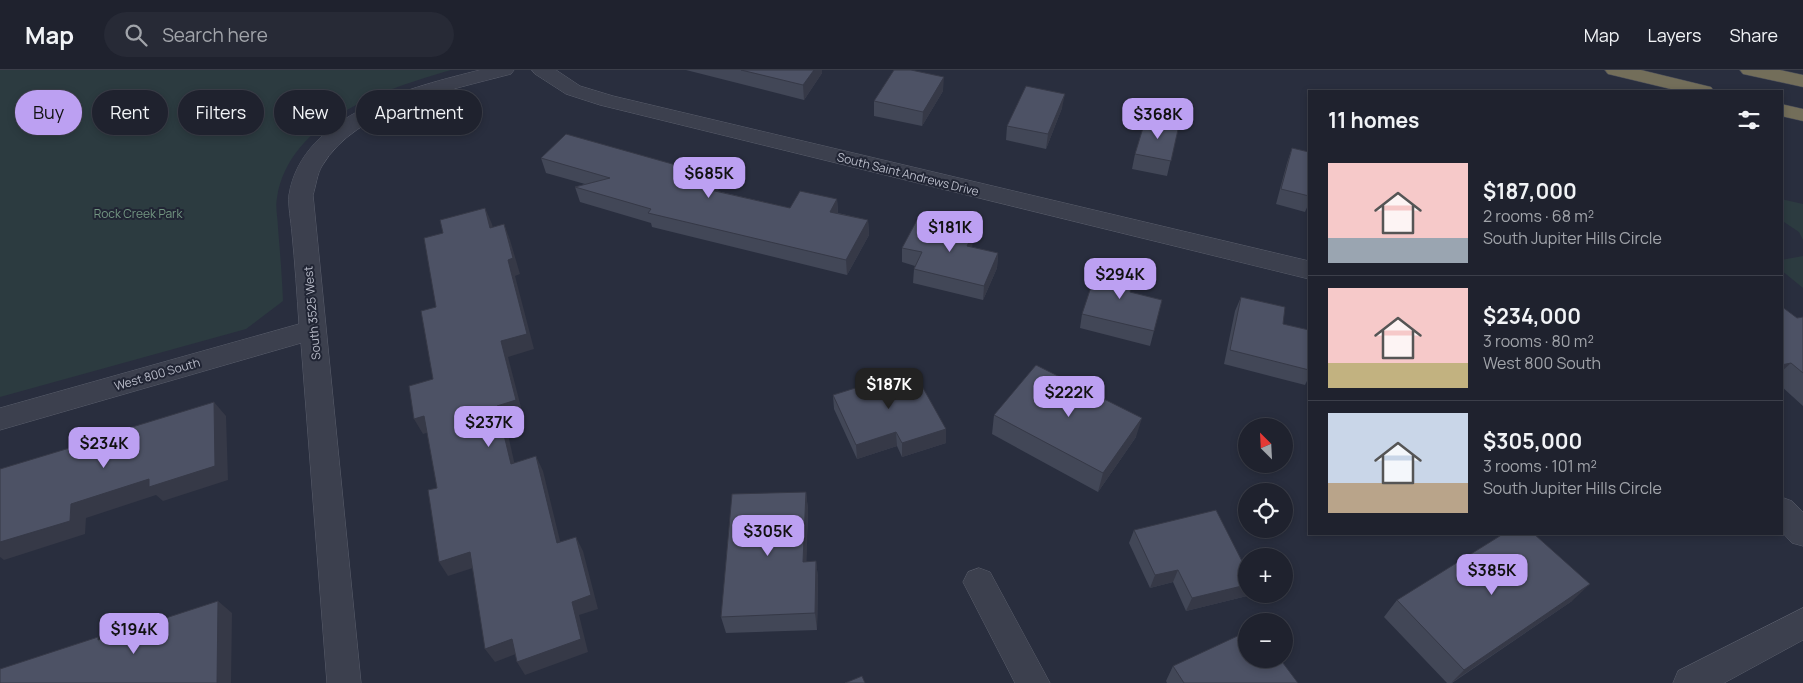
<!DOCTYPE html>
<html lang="en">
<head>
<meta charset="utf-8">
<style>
  body { margin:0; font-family:Manrope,sans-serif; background:#272a36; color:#f1f3f6; height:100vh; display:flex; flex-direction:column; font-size:19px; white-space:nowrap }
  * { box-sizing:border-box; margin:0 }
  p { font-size:16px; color:#a1a4aa }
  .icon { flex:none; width:28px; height:28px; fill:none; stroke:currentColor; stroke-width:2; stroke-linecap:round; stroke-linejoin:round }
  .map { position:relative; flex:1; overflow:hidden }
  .panel { position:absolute; left:1308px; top:20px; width:475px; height:445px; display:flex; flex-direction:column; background:#1f222e; border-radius:0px; box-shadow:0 2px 8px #0003,0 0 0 1px #3c3f4a }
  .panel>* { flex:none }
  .top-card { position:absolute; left:15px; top:20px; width:475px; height:45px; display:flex; gap:10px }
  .needle { width:32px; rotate:336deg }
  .tools { position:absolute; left:1238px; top:348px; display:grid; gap:10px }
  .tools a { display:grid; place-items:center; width:55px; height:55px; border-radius:50%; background:#1f222e; box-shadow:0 2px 8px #0003,0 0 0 1px #3c3f4a; font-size:25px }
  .price { position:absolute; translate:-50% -42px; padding:0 11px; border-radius:10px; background:#bca0f2; color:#111; font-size:16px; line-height:32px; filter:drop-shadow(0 1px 2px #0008) }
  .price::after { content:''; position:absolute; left:50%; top:30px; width:15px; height:11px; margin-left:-8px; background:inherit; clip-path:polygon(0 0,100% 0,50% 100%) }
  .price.selected { background:#222; color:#fff }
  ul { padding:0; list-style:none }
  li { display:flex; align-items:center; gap:15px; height:125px; padding:0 20px }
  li+li { border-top:1px solid #3c3f4a }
  li span { display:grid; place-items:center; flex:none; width:140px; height:100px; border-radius:0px; color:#555 }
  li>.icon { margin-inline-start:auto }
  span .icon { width:60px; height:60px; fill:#fffc; stroke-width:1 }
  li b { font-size:21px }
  h2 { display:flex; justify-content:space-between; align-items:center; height:60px; padding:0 20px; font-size:21px }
  .tag { padding:0 18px; border-radius:22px; background:#1f222e; box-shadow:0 2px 8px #0003,0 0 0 1px #3c3f4a; font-size:18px; line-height:45px }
  .tag.selected { background:#bca0f2; color:#111 }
  header { display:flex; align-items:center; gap:30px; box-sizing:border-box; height:70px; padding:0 25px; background:#1f222e; border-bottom:1px solid #3c3f4a }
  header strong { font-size:24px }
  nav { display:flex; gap:28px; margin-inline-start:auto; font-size:18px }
  .search { width:350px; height:45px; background:#272a36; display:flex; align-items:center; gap:12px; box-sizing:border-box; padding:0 18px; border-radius:28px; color:#a1a4aa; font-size:19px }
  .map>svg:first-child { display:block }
  .green { fill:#2c3b40 }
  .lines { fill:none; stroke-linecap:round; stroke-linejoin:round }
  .minor-casing { stroke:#5a5e6c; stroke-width:1 }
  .highway-casing { stroke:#474b59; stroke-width:1 }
  .minor { fill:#3c404e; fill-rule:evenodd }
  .highway { fill:#736e5a; fill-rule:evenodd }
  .wall { fill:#424757 }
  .shaded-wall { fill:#363947 }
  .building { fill:#4d5265; stroke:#363947 }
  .labels { text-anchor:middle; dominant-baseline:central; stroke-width:4; stroke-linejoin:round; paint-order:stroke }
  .street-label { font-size:12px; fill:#b9bcc9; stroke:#212534 }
  .park-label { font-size:12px; fill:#739782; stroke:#212534 }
</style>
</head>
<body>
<header>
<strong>Map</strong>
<div class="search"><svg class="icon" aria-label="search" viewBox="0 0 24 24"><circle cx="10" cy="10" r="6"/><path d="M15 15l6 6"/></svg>Search here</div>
<nav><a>Map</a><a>Layers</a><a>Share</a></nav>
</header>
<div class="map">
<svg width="1803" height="613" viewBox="0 0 1803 613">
  <rect width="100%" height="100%" fill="#292e3e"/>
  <path class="green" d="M 0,0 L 451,0 C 385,19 289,50 277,128 C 275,137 278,149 278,158 C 280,182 282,206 283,231 L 246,259 L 0,327 Z
    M 1781,129 L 1803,134 L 1803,170 L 1799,162 L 1781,150 Z
    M 1803,186 L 1803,218 L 1781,200 L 1781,190 Z"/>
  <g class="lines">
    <g class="minor-casing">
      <path id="minor" d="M 480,0 L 514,0 L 511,4 C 451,20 356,38 322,96 C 317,104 316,116 313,125 L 361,613 L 327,613 L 301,273 L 0,360 L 0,338 L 299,254 C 297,224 295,193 292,163 C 291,151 288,136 289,125 C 302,43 413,17 480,0 Z
        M 532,0 L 556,0 L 580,16 L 613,26 L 1309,191 L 1309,209 L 600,35 L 566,24 L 535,4 Z
        M 1781,427 L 1792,431 L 1803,442 L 1803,476 L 1792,473 L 1781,461 Z
        M 979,498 L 990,502 L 1050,613 L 1015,613 L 963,512 L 968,502 Z
        M 1803,538 L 1803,570 L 1724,613 L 1673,613 L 1678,601 Z"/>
    </g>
    <g class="highway-casing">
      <path id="highway" d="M 1605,0 L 1641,0 L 1711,17 L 1714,21 L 1679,21 L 1608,4 Z
        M 1740,0 L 1780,0 L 1803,5 L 1803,17 L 1743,4 Z
        M 1781,34 L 1803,39 L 1803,51 L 1781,46 Z"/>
    </g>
    <use href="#minor" class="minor"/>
    <use href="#highway" class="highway"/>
  </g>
  <path class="wall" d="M 686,0 L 822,0 L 822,3 L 804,30 Z
    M 943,21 L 922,56 L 874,46 L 874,31 Z
    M 1062,38 L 1046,79 L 1006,70 L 1007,56 Z
    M 1179,55 L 1167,106 L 1132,99 L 1135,84 Z
    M 1292,78 L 1309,82 L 1309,133 L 1305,142 L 1276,134 L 1287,93 Z
    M 541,88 L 722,115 L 717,121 L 790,138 L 837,129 L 838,143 L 868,150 L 869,165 L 847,205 L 652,157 L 651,153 L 580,132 L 575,117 L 585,114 L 546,103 Z
    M 972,177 L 998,183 L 997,198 L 983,230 L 913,213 L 914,199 L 915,196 L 902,192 L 902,178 Z
    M 1130,222 L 1162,230 L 1150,276 L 1080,258 L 1082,244 Z
    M 1241,227 L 1283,254 L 1309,260 L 1309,307 L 1305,315 L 1224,294 L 1235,241 Z
    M 1781,236 L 1797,248 L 1803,247 L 1803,336 L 1781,316 Z
    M 833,325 L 946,359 L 946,373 L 902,387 L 897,376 L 857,389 L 834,339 Z
    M 994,345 L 1136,367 L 1098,422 L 992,364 Z
    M 806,422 L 808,440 L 806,492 L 816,491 L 818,508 L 817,560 L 726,563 L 721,547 Z
    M 1134,460 L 1246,524 L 1248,524 L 1247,526 L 1186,541 L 1173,512 L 1150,518 L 1129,473 Z
    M 1397,530 L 1572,531 L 1452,613 L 1447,613 L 1384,547 Z
    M 1173,596 L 1298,613 L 1167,613 L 1166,611 Z"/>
  <path class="shaded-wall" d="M 814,0 L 822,0 L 822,3 L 804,30 L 803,15 Z
    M 944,7 L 943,21 L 922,56 L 923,42 Z
    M 1065,24 L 1062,38 L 1046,79 L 1048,64 Z
    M 719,101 L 722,115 L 709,134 L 706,119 Z
    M 837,129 L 838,144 L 830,142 Z
    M 485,138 L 492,154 L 497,174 L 490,158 Z
    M 868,150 L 869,165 L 847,205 L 846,190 Z
    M 504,154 L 510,170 L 520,204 L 515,206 L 534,279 L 508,287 L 523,345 L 505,351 L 518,409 L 511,394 L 497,336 L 501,271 L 508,190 Z
    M 974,163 L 972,178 L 967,176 Z
    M 998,183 L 997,198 L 983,230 L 984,216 Z
    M 1791,293 L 1781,302 L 1781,295 Z
    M 214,332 L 226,346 L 228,410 L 163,431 L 156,425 L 86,448 L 85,464 L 4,490 L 0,487 L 0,472 L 71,434 Z
    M 424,346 L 433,361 L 423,364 L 414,349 Z
    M 1142,348 L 1136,367 L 1098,422 L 1103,403 Z
    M 946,359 L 946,373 L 902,387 L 902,373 Z
    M 896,362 L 897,376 L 857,389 L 856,375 Z
    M 536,386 L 543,401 L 564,487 L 557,473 Z
    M 806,422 L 808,440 L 806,509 L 803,492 Z
    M 576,467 L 583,481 L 598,539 L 579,545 L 588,582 L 525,605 L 517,592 L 572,532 Z
    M 470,482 L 479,496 L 448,506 L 439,492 Z
    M 816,491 L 818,508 L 817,560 L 815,543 Z
    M 1178,500 L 1173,512 L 1150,518 L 1155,505 Z
    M 1590,514 L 1572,531 L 1451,613 L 1464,600 Z
    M 1246,515 L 1246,524 L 1248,524 L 1247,526 L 1186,541 L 1192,528 Z
    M 218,531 L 232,543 L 231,613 L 217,613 Z
    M 512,569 L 521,582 L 495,592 L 485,579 Z"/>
  <path class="building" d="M 741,0 L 814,0 L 803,15 Z
    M 894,0 L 911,0 L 944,7 L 923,42 L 874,31 Z
    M 1026,16 L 1065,24 L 1048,64 L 1007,56 Z
    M 1146,48 L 1179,55 L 1171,91 L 1135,84 Z
    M 566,64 L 683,97 L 686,93 L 719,101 L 706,119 L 790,138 L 800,121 L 837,129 L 830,142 L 868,150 L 846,190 L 648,143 L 651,139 L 575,117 L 610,108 L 541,88 Z
    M 1292,78 L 1309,82 L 1309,126 L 1281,119 Z
    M 485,138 L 490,158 L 504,154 L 513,188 L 508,190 L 527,264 L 501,271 L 516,330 L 497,336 L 511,394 L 536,386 L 557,473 L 576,467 L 591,525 L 572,532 L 581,569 L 517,592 L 512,569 L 485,579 L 470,482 L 439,492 L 428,420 L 437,418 L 424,346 L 414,349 L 409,316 L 433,309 L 421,241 L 436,237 L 424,168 L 443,163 L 440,150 Z
    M 917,150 L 974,163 L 967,176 L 998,183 L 984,216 L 914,199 L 922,182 L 902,178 Z
    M 1099,193 L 1135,202 L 1130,222 L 1162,230 L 1154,261 L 1082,244 Z
    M 1241,227 L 1285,237 L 1283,254 L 1309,260 L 1309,300 L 1230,280 Z
    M 1781,236 L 1797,248 L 1803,247 L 1803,303 L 1791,293 L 1781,295 Z
    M 1036,295 L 1142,348 L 1103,403 L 994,345 Z
    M 913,300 L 946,359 L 902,373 L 896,362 L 856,375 L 833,325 Z
    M 214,332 L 215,396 L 149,417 L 149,409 L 71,434 L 70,451 L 0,472 L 0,399 L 129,360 L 129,358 Z
    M 806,422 L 803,492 L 816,491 L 815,543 L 721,547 L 732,424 Z
    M 1216,440 L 1246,499 L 1246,515 L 1192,528 L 1178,500 L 1155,505 L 1134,460 Z
    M 1503,464 L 1534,464 L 1590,514 L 1464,600 L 1397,530 Z
    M 218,531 L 217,613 L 0,613 L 0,599 L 98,567 L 98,570 Z
    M 1246,562 L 1246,589 L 1280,589 L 1298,613 L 1184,613 L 1173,596 Z
    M 862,606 L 865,613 L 845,613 Z"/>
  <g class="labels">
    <g class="street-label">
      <text transform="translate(908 104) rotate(14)">South Saint Andrews Drive</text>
      <text transform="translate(312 243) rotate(-95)">South 3525 West</text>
      <text transform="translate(157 304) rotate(-16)">West 800 South</text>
    </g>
    <g class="park-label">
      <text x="138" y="143">Rock Creek Park</text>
    </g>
  </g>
</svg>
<div class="tools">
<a><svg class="needle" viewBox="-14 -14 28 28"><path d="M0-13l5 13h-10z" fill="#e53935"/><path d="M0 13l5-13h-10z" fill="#a1a4aa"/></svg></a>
<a><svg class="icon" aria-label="locate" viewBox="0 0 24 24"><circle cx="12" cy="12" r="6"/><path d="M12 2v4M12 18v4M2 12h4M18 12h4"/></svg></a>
<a>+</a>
<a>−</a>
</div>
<b class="price" style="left:1158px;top:70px">$368K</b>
<b class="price" style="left:709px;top:129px">$685K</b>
<b class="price" style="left:950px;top:183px">$181K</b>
<b class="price" style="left:1120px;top:230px">$294K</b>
<b class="price selected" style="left:889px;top:340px">$187K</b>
<b class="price" style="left:1069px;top:348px">$222K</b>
<b class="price" style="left:489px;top:378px">$237K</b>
<b class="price" style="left:104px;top:399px">$234K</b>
<b class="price" style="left:768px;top:487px">$305K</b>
<b class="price" style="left:1492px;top:526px">$385K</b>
<b class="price" style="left:134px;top:585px">$194K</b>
<div class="top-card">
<a class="tag selected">Buy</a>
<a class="tag">Rent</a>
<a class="tag">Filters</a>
<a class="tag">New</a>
<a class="tag">Apartment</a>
</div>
<section class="panel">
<h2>11 homes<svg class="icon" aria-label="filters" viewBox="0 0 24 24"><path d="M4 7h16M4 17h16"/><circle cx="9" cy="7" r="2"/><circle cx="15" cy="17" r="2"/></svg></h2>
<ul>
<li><span style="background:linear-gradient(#f6c9c9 75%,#9aa5b1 0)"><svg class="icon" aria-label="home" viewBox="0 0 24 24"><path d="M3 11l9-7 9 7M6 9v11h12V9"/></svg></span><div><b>$187,000</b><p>2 rooms · 68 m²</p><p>South Jupiter Hills Circle</p></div></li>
<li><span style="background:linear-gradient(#f6c9c9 75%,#c2b280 0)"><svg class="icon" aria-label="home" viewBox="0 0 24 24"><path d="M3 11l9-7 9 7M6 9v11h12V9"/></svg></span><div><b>$234,000</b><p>3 rooms · 80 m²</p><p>West 800 South</p></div></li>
<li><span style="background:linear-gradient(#c9d6e8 70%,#b9a48a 0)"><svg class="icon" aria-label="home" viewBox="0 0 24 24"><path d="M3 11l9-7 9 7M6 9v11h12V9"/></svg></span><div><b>$305,000</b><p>3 rooms · 101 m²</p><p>South Jupiter Hills Circle</p></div></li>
</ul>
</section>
</div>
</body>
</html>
